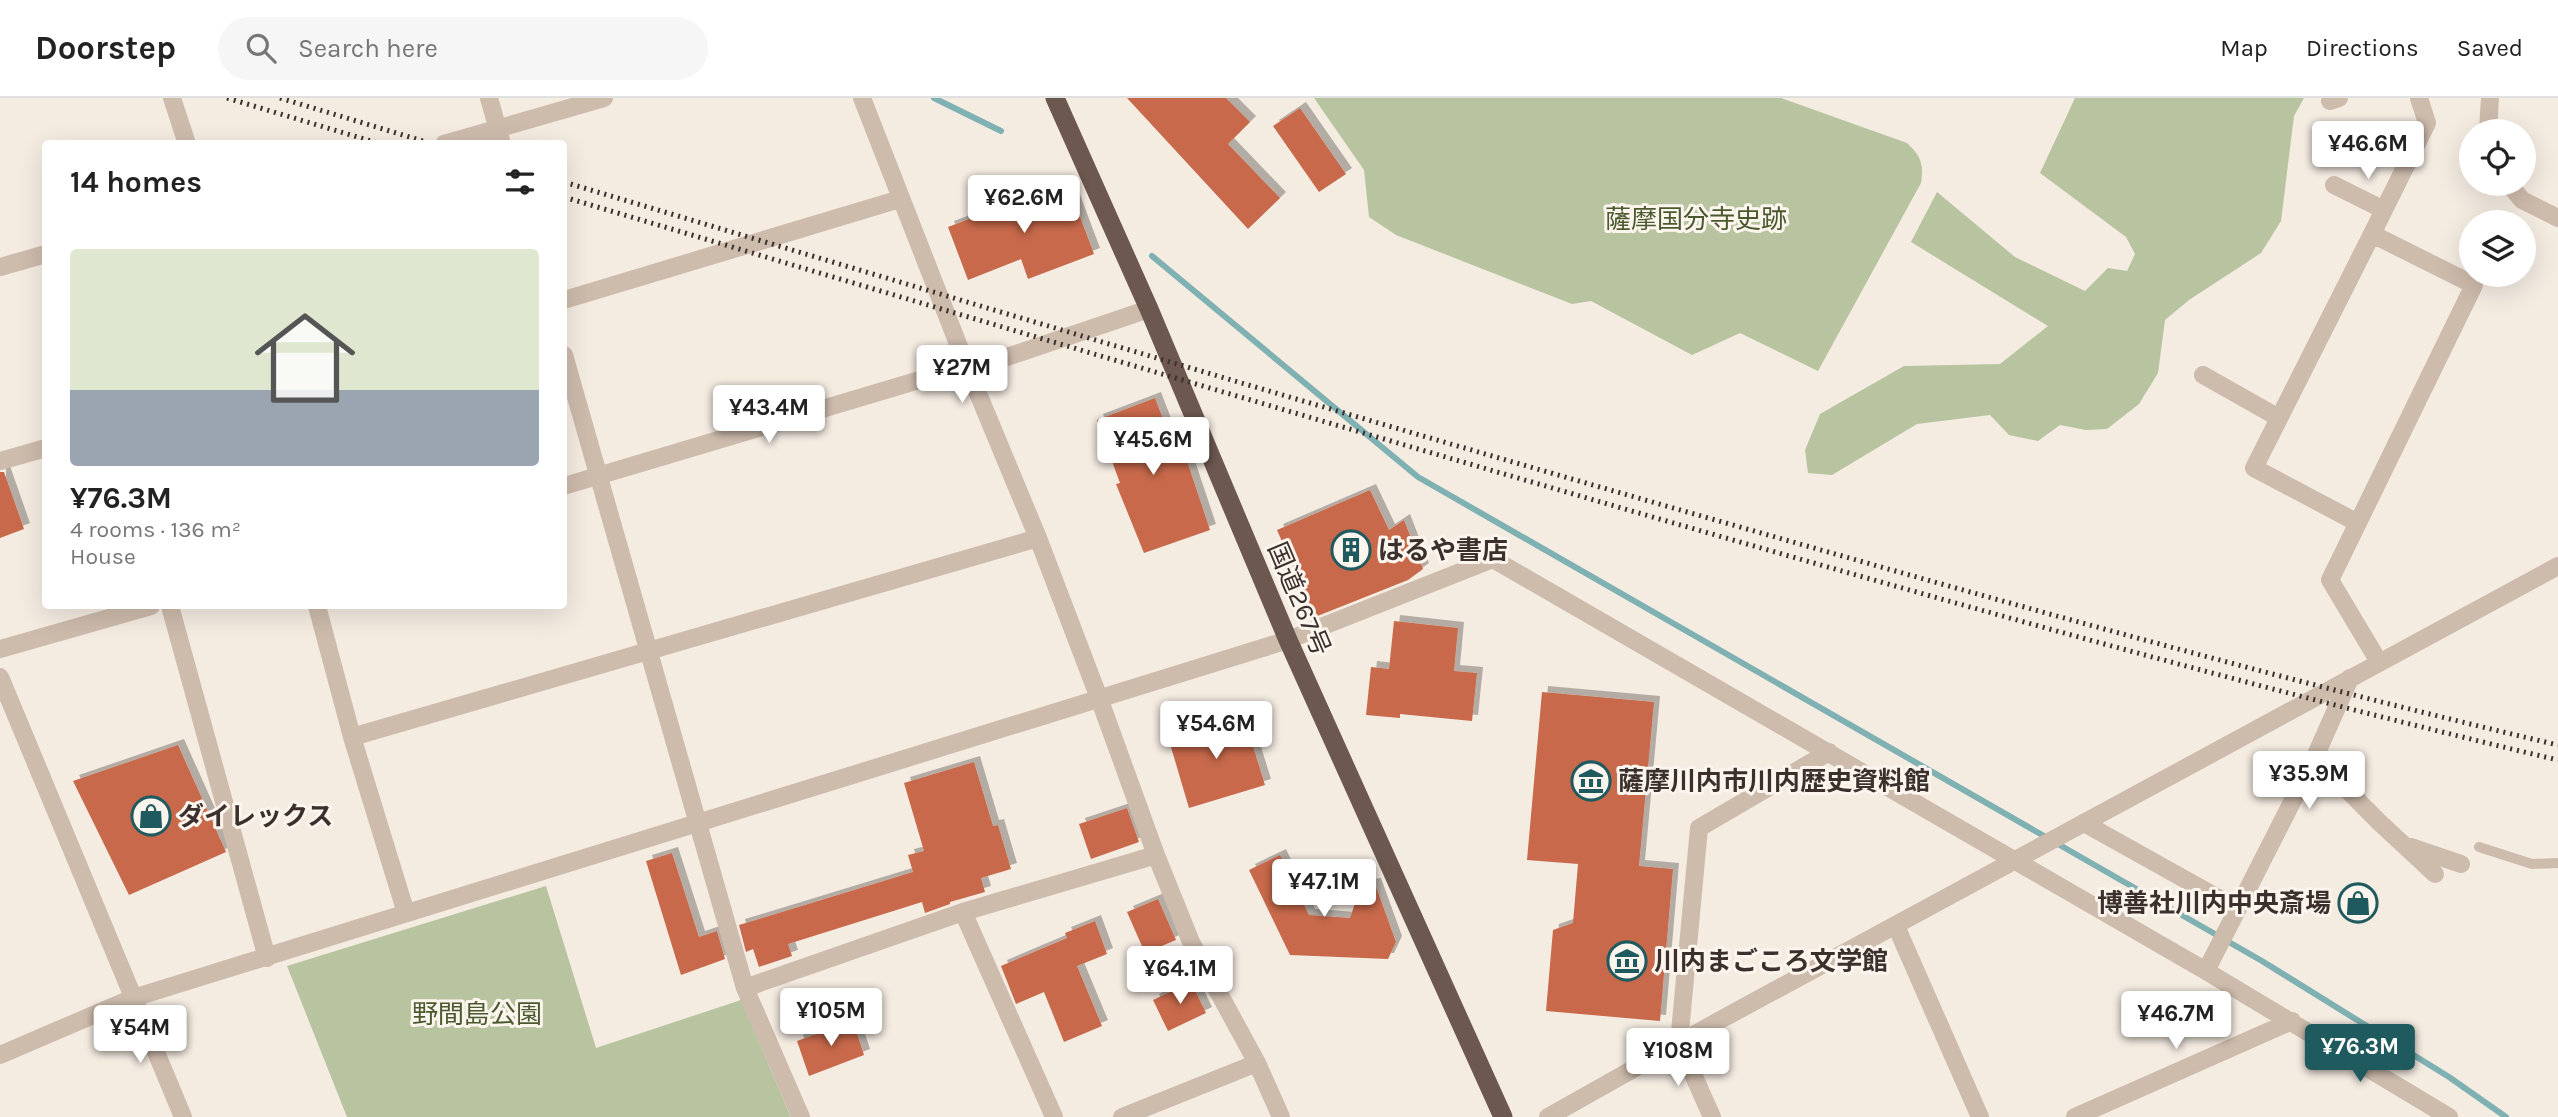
<!DOCTYPE html>
<html lang="en">
<head>
<meta charset="utf-8">
<style>
  body { margin:0; font-family:Karla,"Noto Sans JP",sans-serif; background:#f6f6f6; color:#222; height:100vh; display:flex; flex-direction:column; font-size:26px; white-space:nowrap }
  * { box-sizing:border-box; margin:0 }
  p { font-size:23px; color:#767676 }
  .icon { flex:none; width:38px; height:38px; fill:none; stroke:currentColor; stroke-width:2; stroke-linecap:round; stroke-linejoin:round }
  .map { position:relative; flex:1; overflow:hidden }
  .sheet { position:absolute; left:42px; top:42px; width:525px; height:469px; display:flex; flex-direction:column; background:#fff; border-radius:7px; box-shadow:0 7px 28px #0002 }
  .sheet>* { flex:none }
  .fabs { position:absolute; left:2459px; top:21px; display:grid; gap:14px }
  .fabs a { display:grid; place-items:center; width:77px; height:77px; border-radius:50%; background:#fff; box-shadow:0 7px 28px #0002; font-size:35px }
  .price { position:absolute; translate:-50% -60px; padding:0 16px; border-radius:7px; background:#fff; color:#222; font-size:23px; line-height:46px; filter:drop-shadow(0 2px 4px #0008) }
  .price::after { content:''; position:absolute; left:50%; top:42px; width:21px; height:16px; margin-left:-10px; background:inherit; clip-path:polygon(0 0,100% 0,50% 100%) }
  .price.current { background:#1f5a5e; color:#fff }
  ul { padding:0; list-style:none }
  li { display:grid; align-content:center; gap:14px; height:371px; padding:0 28px }
  li span { display:grid; place-items:center; height:217px; border-radius:7px; color:#555 }
  li>.icon { margin-inline-start:auto }
  span .icon { width:126px; height:126px; fill:#fffc; stroke-width:1 }
  li b { font-size:30px }
  h2 { display:flex; justify-content:space-between; align-items:center; height:84px; padding:0 28px; font-size:30px }
  header { display:flex; align-items:center; gap:42px; box-sizing:border-box; height:98px; padding:0 35px; background:#fff; border-bottom:2px solid #e0e0e0 }
  header strong { font-size:33px }
  nav { display:flex; gap:38px; margin-inline-start:auto; font-size:24px }
  .search { width:490px; height:63px; background:#f6f6f6; display:flex; align-items:center; gap:18px; box-sizing:border-box; padding:0 24px; border-radius:38px; color:#767676; font-size:26px }
  .map>svg:first-child { display:block }
  .green { fill:#b8c4a0 }
  .lines { fill:none; stroke-linecap:round; stroke-linejoin:round }
  .stream { stroke:#7fb0b2; stroke-width:6 }
  .building { fill:#c8694b; filter:url(#shadow) }
  .service { stroke:#cdbbac; stroke-width:10 }
  .minor { stroke:#cdbbac; stroke-width:18 }
  .tertiary { stroke:#cdbbac; stroke-width:18 }
  .trunk { stroke:#6c584f; stroke-width:19 }
  .rail { stroke:#3b302b; stroke-width:5; stroke-dasharray:2 5; stroke-linecap:butt }
  .labels { text-anchor:middle; dominant-baseline:central; stroke-width:6; stroke-linejoin:round; paint-order:stroke }
  .park-label { font-size:26px; fill:#4a5a2e; stroke:#fbf5ee }
  .poi-label { font-size:26px; font-weight:bold; fill:#3b302b; stroke:#fbf5ee; text-anchor:start }
  .street-label { font-size:26px; fill:#3b302b; stroke:#fbf5ee }
</style>
</head>
<body>
<header>
<strong>Doorstep</strong>
<div class="search"><svg class="icon" aria-label="search" viewBox="0 0 24 24"><circle cx="10" cy="10" r="6"/><path d="M15 15l6 6"/></svg>Search here</div>
<nav><a>Map</a><a>Directions</a><a>Saved</a></nav>
</header>
<div class="map">
<svg width="2558" height="1019" viewBox="0 0 2558 1019">
  <defs>
    <filter id="shadow"><feDropShadow dx="6" dy="-6" stdDeviation="0" flood-color="#0004"/></filter>
  </defs>
  <rect width="100%" height="100%" fill="#f4ebe1"/>
  <path class="green" d="M 1314,0 L 1781,0 L 1907,45 C 1921,58 1924,66 1921,85 L 1818,273 L 1740,235 L 1692,257 L 1591,203 L 1572,206 L 1396,137 L 1369,119 L 1364,72 Z
    M 2075,0 L 2304,0 L 2294,18 L 2281,123 L 2261,155 L 2189,202 L 2165,222 L 2158,275 L 2139,306 L 2107,331 L 2086,332 L 2060,327 L 2038,343 L 2009,337 L 1990,317 L 1917,326 L 1832,377 L 1808,375 L 1805,352 L 1820,316 L 1904,268 L 2000,266 L 2048,228 L 1911,144 L 1937,94 L 2015,159 L 2085,193 L 2108,170 L 2127,173 L 2135,156 L 2126,139 L 2040,75 Z
    M 546,788 L 596,950 L 741,902 L 791,1019 L 347,1019 L 287,868 Z"/>
  <g class="lines">
    <path class="stream" d="M 934,0 L 1001,33
      M 1152,158 L 1418,379 L 2262,863 L 2449,979 L 2506,1019"/>
  </g>
  <path class="building" d="M 1127,0 L 1226,0 L 1250,24 L 1228,46 L 1280,100 L 1248,131 Z
    M 1300,10 L 1346,76 L 1319,94 L 1273,28 Z
    M 1067,84 L 1094,156 L 1028,181 L 1021,161 L 968,182 L 948,129 Z
    M 1155,300 L 1179,363 L 1186,360 L 1210,432 L 1144,455 L 1116,386 L 1120,385 L 1097,322 Z
    M 0,374 L 4,374 L 24,431 L 0,440 Z
    M 1370,392 L 1389,432 L 1404,422 L 1423,471 L 1408,482 L 1315,519 L 1277,432 Z
    M 1394,523 L 1458,530 L 1454,573 L 1477,575 L 1472,623 L 1400,616 L 1400,620 L 1366,617 L 1371,569 L 1389,571 Z
    M 1542,594 L 1654,604 L 1639,768 L 1673,771 L 1660,923 L 1546,913 L 1553,832 L 1573,825 L 1578,766 L 1527,762 Z
    M 1243,616 L 1265,687 L 1189,710 L 1168,639 Z
    M 178,647 L 226,754 L 129,797 L 73,683 Z
    M 974,664 L 993,728 L 998,727 L 1011,771 L 981,780 L 985,794 L 950,804 L 950,806 L 925,815 L 922,804 L 788,846 L 792,858 L 759,869 L 753,851 L 746,854 L 739,827 L 913,774 L 908,757 L 924,753 L 904,685 Z
    M 1127,710 L 1139,744 L 1091,761 L 1079,726 Z
    M 672,755 L 699,839 L 717,833 L 725,861 L 681,877 L 646,763 Z
    M 1280,757 L 1309,817 L 1350,820 L 1361,788 L 1375,786 L 1396,844 L 1388,861 L 1290,857 L 1249,772 Z
    M 1158,801 L 1176,842 L 1145,855 L 1127,814 Z
    M 1095,823 L 1107,856 L 1077,868 L 1102,928 L 1064,944 L 1044,894 L 1016,906 L 1001,868 L 1067,840 L 1065,835 Z
    M 1191,884 L 1206,915 L 1168,933 L 1153,902 Z
    M 853,923 L 864,957 L 809,978 L 797,943 Z"/>
  <g class="lines">
    <path class="service" d="M 2479,749 L 2532,766 L 2558,765"/>
    <path class="minor" d="M 172,0 L 187,46
      M 489,0 L 502,46
      M 862,0 L 967,269 L 1038,440 L 1099,600 L 1156,757 L 1191,844 L 1257,965 L 1281,1019
      M 2330,3 L 2339,0
      M 2334,87 L 2384,112
      M 2372,136 L 2427,25 L 2419,0
      M 564,202 L 900,101
      M 564,257 L 745,890 L 801,1019
      M 2203,277 L 2279,320
      M 0,363 L 46,350
      M 564,388 L 953,272 L 986,266 L 1149,211
      M 2358,425 L 2254,370 L 2372,136 L 2474,187 L 2330,482 L 2379,564
      M 170,508 L 267,860
      M 317,508 L 352,639 L 406,815
      M 0,551 L 151,508
      M 352,639 L 1038,440
      M 2315,659 L 2378,723 L 2435,776
      M 2084,725 L 2238,811
      M 2411,749 L 2461,766
      M 963,814 L 1054,1019
      M 1896,828 L 1980,1019
      M 2206,873 L 2315,659 L 2350,580
      M 745,890 L 963,814 L 1156,757
      M 0,957 L 133,900 L 1288,542 L 1493,461 L 2206,873 L 2449,1019
      M 1122,1019 L 1257,965
      M 1712,1019 L 1679,945 L 1699,730 L 1829,654
      M 2075,1019 L 2292,923"/>
    <path class="tertiary" d="M 2488,33 L 2490,0
      M 444,46 L 604,0
      M 2509,86 L 2522,102 L 2558,120
      M 0,169 L 46,156
      M 0,579 L 183,1019
      M 1548,1019 L 1722,921 L 2558,468"/>
    <path class="trunk" d="M 1055,0 L 1149,211 L 1288,542 L 1503,1019"/>
    <path class="rail" d="M 227,0 L 381,46
      M 280,0 L 433,46
      M 564,84 C 953,200 1342,316 1733,427 C 2007,505 2281,582 2558,647
      M 564,99 C 930,208 1296,316 1663,422 C 1960,507 2257,591 2558,662"/>
  </g>
  <defs>
    <g id="building-ring" transform="scale(2.0125)"><circle r="9.5" fill="#fbf5ee" stroke="#1f5a5e" stroke-width="1.5"/><path d="M-4-6H4V6H1V3H-1V6H-4ZM-2.5-4.3h1.7v1.8h-1.7ZM.8-4.3h1.7v1.8H.8ZM-2.5-1h1.7V.8h-1.7ZM.8-1h1.7V.8H.8Z" fill="#1f5a5e"/></g>
    <g id="museum-ring" transform="scale(2.0125)"><circle r="9.5" fill="#fbf5ee" stroke="#1f5a5e" stroke-width="1.5"/><path d="M0-6L6-3V-2H-6V-3ZM-5-1h2V3h-2ZM-1-1h2V3h-2ZM3-1h2V3H3ZM-6 4H6V6H-6Z" fill="#1f5a5e"/></g>
    <g id="shop-ring" transform="scale(2.0125)"><circle r="9.5" fill="#fbf5ee" stroke="#1f5a5e" stroke-width="1.5"/><path d="M-5-2.5h2.3a2.7 3.5 0 0 1 5.4 0H5L5.5 6h-11ZM-1.5-2.5h3a1.5 2.3 0 0 0-3 0Z" fill="#1f5a5e"/></g>
  </defs>
  <g fill-rule="evenodd">
    <use href="#building-ring" x="1351" y="452"/>
    <use href="#museum-ring" x="1591" y="683"/>
    <use href="#shop-ring" x="151" y="718"/>
    <use href="#shop-ring" x="2358" y="805"/>
    <use href="#museum-ring" x="1627" y="863"/>
  </g>
  <g class="labels">
    <g class="park-label">
      <text x="1696" y="121">薩摩国分寺史跡</text>
      <text x="477" y="916">野間島公園</text>
    </g>
    <g class="poi-label">
      <text x="1378" y="452">はるや書店</text>
      <text x="1618" y="683">薩摩川内市川内歴史資料館</text>
      <text x="178" y="718">ダイレックス</text>
      <text x="2331" y="805" text-anchor="end">博善社川内中央斎場</text>
      <text x="1654" y="863">川内まごころ文学館</text>
    </g>
    <g class="street-label">
      <text transform="translate(1299 501) rotate(67)">国道267号</text>
    </g>
  </g>
</svg>
<div class="fabs">
<a><svg class="icon" aria-label="locate" viewBox="0 0 24 24"><circle cx="12" cy="12" r="6"/><path d="M12 2v4M12 18v4M2 12h4M18 12h4"/></svg></a>
<a><svg class="icon" aria-label="layers" viewBox="0 0 24 24"><path d="M12 4l9 5-9 5-9-5zM3 14l9 5 9-5"/></svg></a>
</div>
<b class="price" style="left:2368px;top:83px">¥46.6M</b>
<b class="price" style="left:1024px;top:137px">¥62.6M</b>
<b class="price" style="left:962px;top:307px">¥27M</b>
<b class="price" style="left:769px;top:347px">¥43.4M</b>
<b class="price" style="left:1153px;top:379px">¥45.6M</b>
<b class="price" style="left:1216px;top:663px">¥54.6M</b>
<b class="price" style="left:2309px;top:713px">¥35.9M</b>
<b class="price" style="left:1324px;top:821px">¥47.1M</b>
<b class="price" style="left:1180px;top:908px">¥64.1M</b>
<b class="price" style="left:831px;top:950px">¥105M</b>
<b class="price" style="left:2176px;top:953px">¥46.7M</b>
<b class="price" style="left:140px;top:967px">¥54M</b>
<b class="price current" style="left:2360px;top:986px">¥76.3M</b>
<b class="price" style="left:1678px;top:990px">¥108M</b>
<section class="sheet">
<h2>14 homes<svg class="icon" aria-label="filters" viewBox="0 0 24 24"><path d="M4 7h16M4 17h16"/><circle cx="9" cy="7" r="2"/><circle cx="15" cy="17" r="2"/></svg></h2>
<ul>
<li><span style="background:linear-gradient(#dfe7d0 65%,#9aa5b1 0)"><svg class="icon" aria-label="home" viewBox="0 0 24 24"><path d="M3 11l9-7 9 7M6 9v11h12V9"/></svg></span><div><b>¥76.3M</b><p>4 rooms · 136 m²</p><p>House</p></div></li>
</ul>
</section>
</div>
</body>
</html>
